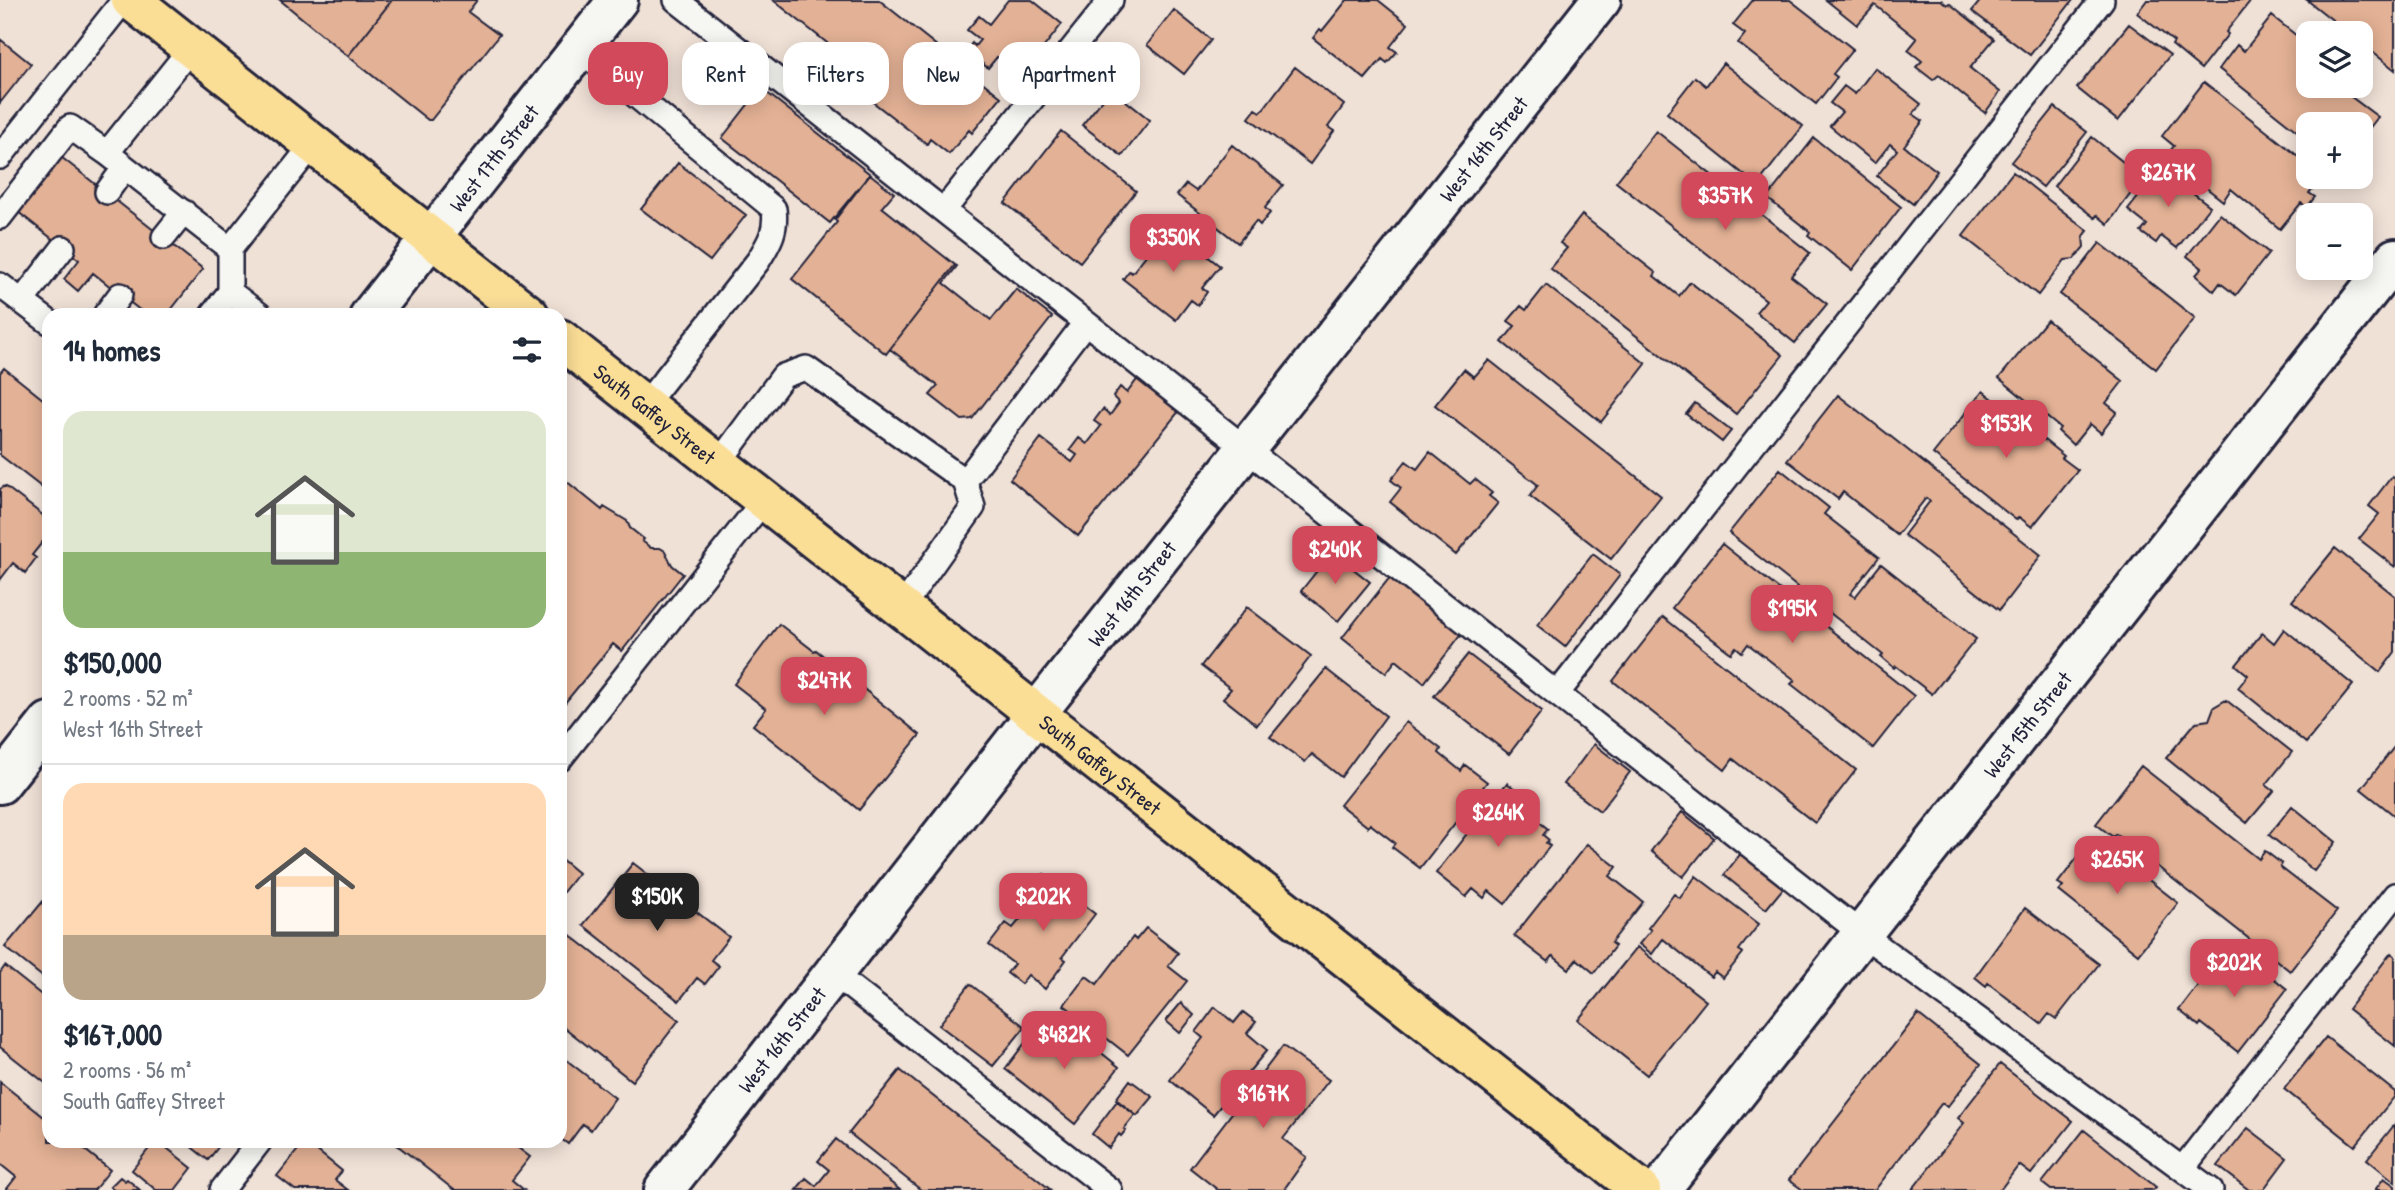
<!DOCTYPE html>
<html lang="en">
<head>
<meta charset="utf-8">
<style>
  body { margin:0; font-family:"Patrick Hand",sans-serif; background:#f2f2f3; color:#1f2937; height:100vh; display:flex; flex-direction:column; font-size:26px; white-space:nowrap }
  * { box-sizing:border-box; margin:0 }
  p { font-size:23px; color:#747a83 }
  .icon { flex:none; width:38px; height:38px; fill:none; stroke:currentColor; stroke-width:2; stroke-linecap:round; stroke-linejoin:round }
  .map { position:relative; flex:1; overflow:hidden }
  .panel { position:absolute; left:42px; top:308px; width:525px; height:840px; display:flex; flex-direction:column; background:#fff; border-radius:21px; box-shadow:0 4px 18px #0003 }
  .panel>* { flex:none }
  .top-card { position:absolute; left:588px; top:42px; width:665px; height:63px; display:flex; gap:14px }
  .tools { position:absolute; left:2296px; top:21px; display:grid; gap:14px }
  .tools a { display:grid; place-items:center; width:77px; height:77px; border-radius:14px; background:#fff; box-shadow:0 4px 18px #0003; font-size:35px }
  .price { position:absolute; translate:-50% -60px; padding:0 16px; border-radius:14px; background:#d1495b; color:#fff; font-size:23px; line-height:46px; filter:drop-shadow(0 2px 4px #0008) }
  .price::after { content:''; position:absolute; left:50%; top:42px; width:21px; height:16px; margin-left:-10px; background:inherit; clip-path:polygon(0 0,100% 0,50% 100%) }
  .price.current { background:#222; color:#fff }
  ul { padding:0; list-style:none }
  li { display:grid; align-content:center; gap:14px; height:371px; padding:0 21px }
  li+li { border-top:2px solid #e0e1e3 }
  li span { display:grid; place-items:center; height:217px; border-radius:21px; color:#555 }
  li>.icon { margin-inline-start:auto }
  span .icon { width:126px; height:126px; fill:#fffc; stroke-width:1 }
  li b { font-size:30px }
  h2 { display:flex; justify-content:space-between; align-items:center; height:84px; padding:0 21px; font-size:30px }
  .pill { padding:0 24px; border-radius:21px; background:#fff; box-shadow:0 4px 18px #0003; font-size:24px; line-height:63px }
  .pill.current { background:#d1495b; color:#fff }
  .map>svg:first-child { display:block }
  .building { fill:#e3b195; stroke:#22223b; stroke-width:2 }
  .lines { fill:none; stroke-linecap:round; stroke-linejoin:round }
  .lane-casing { stroke:#22223b; stroke-width:28 }
  .street-casing { stroke:#22223b; stroke-width:44 }
  .primary-casing { stroke:#22223b; stroke-width:44 }
  .lane { stroke:#f6f6f2; stroke-width:23 }
  .street { stroke:#f6f6f2; stroke-width:38 }
  .primary { stroke:#fbde96; stroke-width:38 }
  .labels { text-anchor:middle; dominant-baseline:central; stroke-width:5; stroke-linejoin:round; paint-order:stroke }
  .street-label { font-size:21px; fill:#22223b; stroke:#f6f6f2 }
</style>
</head>
<body>
<div class="map">
<svg width="2395" height="1190" viewBox="0 0 2395 1190">
  <rect width="100%" height="100%" fill="#f0e1d6"/>
  <filter id="ink" filterUnits="userSpaceOnUse"><feTurbulence type="fractalNoise" baseFrequency=".0143" numOctaves="2"/><feDisplacementMap in="SourceGraphic" scale="14" xChannelSelector="R" yChannelSelector="G"/><feConvolveMatrix kernelMatrix="1 2 1 2 8 2 1 2 1" color-interpolation-filters="sRGB"/></filter>
  <g filter="url(#ink)">
    <path class="building" d="M 280,0 L 392,0 L 348,56 Z
      M 392,0 L 477,0 L 468,12 L 499,35 L 431,120 L 428,120 L 348,56 Z
      M 773,0 L 879,0 L 1001,97 L 972,133 L 969,130 L 949,154 L 930,139 L 927,144 L 869,99 L 880,85 Z
      M 1008,0 L 1032,0 L 1062,24 L 1021,76 L 997,57 L 988,68 L 966,51 L 972,43 L 975,46 L 980,40 L 967,30 L 979,16 L 989,24 Z
      M 1347,0 L 1378,0 L 1408,24 L 1390,47 L 1397,52 L 1387,63 L 1382,59 L 1365,79 L 1313,38 L 1320,29 L 1322,31 Z
      M 1753,0 L 1790,0 L 1853,49 L 1833,74 L 1837,77 L 1816,104 L 1738,43 L 1745,34 L 1733,25 Z
      M 1826,0 L 1941,0 L 1947,5 L 1949,3 L 1994,39 L 1970,68 L 2000,92 L 1985,113 L 1939,75 L 1933,80 L 1916,67 L 1922,61 L 1908,50 L 1917,39 L 1875,5 L 1857,25 Z
      M 1981,0 L 2073,0 L 2030,55 L 1972,11 Z
      M 2147,0 L 2251,0 L 2226,32 L 2228,34 L 2201,69 L 2172,45 L 2174,42 L 2137,13 Z
      M 2307,0 L 2395,0 L 2395,70 L 2361,43 L 2361,33 L 2349,33 Z
      M 1174,10 L 1211,40 L 1184,74 L 1147,45 Z
      M 2272,16 L 2308,45 L 2308,86 L 2358,86 L 2350,96 L 2378,117 L 2361,139 L 2361,124 L 2308,124 L 2308,140 L 2219,69 L 2237,45 L 2244,51 Z
      M 2129,24 L 2170,55 L 2118,121 L 2077,88 Z
      M 0,39 L 31,64 L 0,103 Z
      M 1723,63 L 1803,126 L 1757,185 L 1667,113 L 1695,77 L 1706,86 Z
      M 1295,67 L 1344,105 L 1328,127 L 1334,131 L 1310,164 L 1249,118 L 1256,109 L 1261,112 Z
      M 1875,68 L 1921,104 L 1913,114 L 1923,121 L 1904,146 L 1937,171 L 1913,204 L 1877,176 L 1897,150 L 1890,144 L 1875,163 L 1830,126 L 1842,112 L 1830,103 L 1844,86 L 1855,94 Z
      M 2204,82 L 2308,164 L 2308,177 L 2322,177 L 2309,193 L 2315,197 L 2307,207 L 2301,203 L 2280,229 L 2231,189 L 2223,201 L 2166,156 L 2174,146 L 2162,136 Z
      M 761,88 L 870,174 L 830,223 L 722,138 Z
      M 1111,89 L 1150,120 L 1122,156 L 1082,125 Z
      M 2055,107 L 2087,132 L 2043,187 L 2011,162 Z
      M 1061,131 L 1136,191 L 1080,262 L 1005,203 Z
      M 1656,131 L 1810,253 L 1791,276 L 1827,304 L 1795,343 L 1756,312 L 1766,300 L 1616,182 Z
      M 2092,137 L 2133,170 L 2128,176 L 2138,184 L 2108,224 L 2097,215 L 2095,218 L 2054,186 Z
      M 1814,138 L 1901,207 L 1852,270 L 1808,235 L 1810,232 L 1767,198 Z
      M 1232,145 L 1283,185 L 1265,208 L 1270,213 L 1260,225 L 1256,221 L 1238,243 L 1177,195 L 1186,184 L 1196,191 Z
      M 61,157 L 203,269 L 167,315 L 146,315 L 93,273 L 78,291 L 64,279 L 79,260 L 17,211 Z
      M 678,163 L 746,215 L 710,261 L 641,209 Z
      M 2161,168 L 2210,206 L 2177,248 L 2161,236 L 2156,243 L 2141,232 L 2147,225 L 2128,210 Z
      M 2013,172 L 2088,231 L 2083,237 L 2084,247 L 2074,259 L 2065,260 L 2038,295 L 1963,236 Z
      M 870,174 L 894,193 L 882,207 L 955,265 L 886,354 L 792,279 L 837,222 L 835,220 Z
      M 2220,214 L 2269,253 L 2236,295 L 2220,283 L 2214,291 L 2196,275 L 2202,268 L 2187,256 Z
      M 1582,215 L 1656,273 L 1654,276 L 1679,296 L 1690,282 L 1783,355 L 1736,414 L 1550,268 L 1567,248 L 1560,243 Z
      M 1169,226 L 1220,266 L 1202,288 L 1207,292 L 1198,305 L 1191,300 L 1176,320 L 1123,279 L 1129,271 L 1132,273 Z
      M 2100,243 L 2195,318 L 2156,369 L 2060,294 Z
      M 955,265 L 957,266 L 944,283 L 991,320 L 1016,289 L 1052,317 L 972,419 L 962,420 L 930,395 L 938,386 L 890,349 Z
      M 1546,285 L 1646,364 L 1601,422 L 1502,342 L 1515,326 L 1508,321 L 1521,306 L 1526,310 Z
      M 2047,320 L 2123,381 L 2106,403 L 2117,412 L 2101,433 L 2090,424 L 2073,445 L 2058,431 L 2060,428 L 1999,378 Z
      M 1489,360 L 1661,496 L 1611,559 L 1530,496 L 1538,485 L 1435,405 L 1464,369 L 1474,377 Z
      M 4,368 L 49,404 L 49,493 L 0,455 L 0,373 Z
      M 1139,377 L 1180,410 L 1078,536 L 1010,479 L 1041,438 L 1072,462 L 1077,455 L 1070,450 L 1079,438 L 1087,444 L 1101,426 L 1094,421 L 1103,409 L 1110,415 L 1119,403 L 1113,397 L 1120,387 L 1127,393 Z
      M 1983,391 L 2064,456 L 2062,458 L 2078,470 L 2032,527 L 2019,517 L 2016,520 L 1933,454 Z
      M 1838,395 L 2041,555 L 1999,610 L 1904,535 L 1930,501 L 1926,498 L 1897,535 L 1843,492 L 1838,499 L 1787,460 Z
      M 1695,403 L 1731,431 L 1722,442 L 1686,414 Z
      M 1430,452 L 1470,484 L 1475,479 L 1492,493 L 1489,496 L 1498,503 L 1456,555 L 1390,502 L 1401,488 L 1391,480 L 1406,461 L 1417,469 Z
      M 1780,469 L 1829,508 L 1824,514 L 1879,557 L 1850,594 L 1855,597 L 1881,564 L 1976,639 L 1932,694 L 1896,666 L 1894,668 L 1881,657 L 1883,655 L 1729,533 Z
      M 560,476 L 602,510 L 604,507 L 627,521 L 630,528 L 644,539 L 642,541 L 651,548 L 660,548 L 665,551 L 672,565 L 683,574 L 622,651 L 613,644 L 560,709 Z
      M 2392,476 L 2395,478 L 2395,567 L 2359,539 L 2379,514 L 2369,506 Z
      M 5,486 L 49,520 L 49,534 L 32,555 L 36,558 L 25,573 L 13,563 L 0,580 L 0,489 Z
      M 1722,544 L 1914,696 L 1873,748 L 1791,684 L 1795,680 L 1748,644 L 1742,652 L 1736,647 L 1731,653 L 1672,608 Z
      M 2335,548 L 2395,596 L 2395,652 L 2380,672 L 2292,601 Z
      M 1332,552 L 1370,582 L 1338,621 L 1301,591 Z
      M 1593,554 L 1620,575 L 1565,647 L 1537,625 Z
      M 1391,576 L 1463,632 L 1424,683 L 1396,660 L 1386,673 L 1342,638 Z
      M 1247,607 L 1311,656 L 1257,725 L 1223,698 L 1231,689 L 1201,666 Z
      M 1663,617 L 1856,770 L 1815,823 L 1733,759 L 1725,770 L 1613,681 Z
      M 779,624 L 814,651 L 816,650 L 920,735 L 859,810 L 753,725 L 766,709 L 734,684 Z
      M 2284,629 L 2353,685 L 2306,743 L 2238,688 L 2248,675 L 2236,665 L 2262,633 L 2274,643 Z
      M 1468,654 L 1542,711 L 1509,754 L 1434,696 Z
      M 1326,669 L 1386,716 L 1341,777 L 1312,754 L 1305,762 L 1270,737 Z
      M 2226,700 L 2292,752 L 2266,785 L 2274,791 L 2247,823 L 2166,758 L 2196,722 L 2209,720 L 2214,707 Z
      M 1406,722 L 1441,749 L 1439,753 L 1461,771 L 1465,765 L 1487,782 L 1420,868 L 1392,847 L 1395,843 L 1370,824 L 1368,827 L 1340,805 Z
      M 1594,744 L 1630,772 L 1600,811 L 1564,784 Z
      M 2395,746 L 2395,816 L 2361,789 Z
      M 2141,766 L 2259,859 L 2265,851 L 2282,864 L 2280,867 L 2337,911 L 2290,971 L 2116,834 L 2113,837 L 2096,824 Z
      M 1507,783 L 1534,803 L 1527,812 L 1548,829 L 1543,835 L 1549,840 L 1546,843 L 1550,846 L 1505,904 L 1489,891 L 1484,898 L 1473,889 L 1466,897 L 1436,873 Z
      M 2292,806 L 2336,842 L 2314,871 L 2269,835 Z
      M 1682,812 L 1714,838 L 1683,877 L 1651,851 Z
      M 2099,841 L 2178,903 L 2138,954 L 2059,891 L 2063,886 L 2058,883 L 2084,849 L 2089,853 Z
      M 1587,844 L 1617,867 L 1610,876 L 1643,902 L 1611,943 L 1615,946 L 1594,973 L 1577,959 L 1569,969 L 1553,956 L 1548,962 L 1514,936 Z
      M 1742,852 L 1785,886 L 1766,909 L 1724,875 Z
      M 560,858 L 578,873 L 560,896 Z
      M 633,863 L 729,937 L 711,960 L 719,966 L 705,984 L 697,978 L 679,1001 L 583,925 Z
      M 1044,874 L 1095,914 L 1062,957 L 1066,960 L 1045,989 L 1028,975 L 1021,984 L 1007,973 L 1014,964 L 989,945 L 1006,923 L 1013,928 L 1031,906 L 1024,900 Z
      M 1696,876 L 1759,924 L 1739,950 L 1743,953 L 1723,978 L 1715,972 L 1711,977 L 1663,939 L 1652,954 L 1639,944 L 1651,930 L 1648,928 L 1674,894 L 1680,898 Z
      M 49,894 L 49,982 L 5,947 Z
      M 2025,908 L 2099,964 L 2056,1019 L 2049,1014 L 2041,1024 L 1988,983 L 1986,986 L 1975,977 Z
      M 560,927 L 679,1020 L 632,1081 L 560,1024 Z
      M 1146,928 L 1178,953 L 1168,966 L 1187,981 L 1128,1055 L 1064,1005 L 1086,976 L 1097,984 L 1133,937 L 1136,940 Z
      M 2231,944 L 2287,989 L 2238,1052 L 2201,1023 L 2199,1026 L 2179,1010 L 2209,971 L 2212,973 Z
      M 1637,947 L 1706,1001 L 1647,1075 L 1578,1020 Z
      M 2391,953 L 2395,956 L 2395,1046 L 2348,1009 Z
      M 5,966 L 49,1001 L 49,1086 L 0,1047 L 0,973 Z
      M 970,984 L 1025,1027 L 993,1066 L 939,1025 Z
      M 1181,1003 L 1194,1015 L 1180,1033 L 1166,1021 Z
      M 1215,1007 L 1234,1023 L 1243,1012 L 1256,1022 L 1247,1033 L 1267,1050 L 1213,1115 L 1170,1080 L 1203,1038 L 1196,1032 Z
      M 1918,1014 L 1981,1064 L 1947,1107 L 1942,1103 L 1875,1190 L 1803,1190 L 1789,1180 Z
      M 1074,1022 L 1093,1036 L 1088,1042 L 1119,1067 L 1075,1124 L 1005,1069 L 1034,1031 L 1055,1047 Z
      M 2326,1037 L 2395,1092 L 2395,1096 L 2355,1146 L 2284,1089 Z
      M 1283,1046 L 1329,1080 L 1283,1139 L 1307,1157 L 1285,1188 L 1287,1190 L 1218,1190 L 1190,1168 Z
      M 560,1055 L 615,1098 L 591,1130 L 583,1124 L 568,1144 L 560,1138 Z
      M 2000,1064 L 2073,1121 L 2031,1174 L 2019,1165 L 2000,1190 L 1912,1190 L 1964,1123 L 1958,1118 Z
      M 900,1070 L 1051,1190 L 921,1190 L 849,1133 Z
      M 1130,1080 L 1153,1097 L 1137,1116 L 1116,1099 Z
      M 0,1082 L 49,1121 L 49,1141 L 74,1141 L 110,1170 L 94,1190 L 6,1190 L 16,1177 L 0,1164 Z
      M 1117,1101 L 1135,1115 L 1124,1129 L 1126,1130 L 1121,1136 L 1119,1134 L 1109,1148 L 1092,1134 Z
      M 2395,1124 L 2395,1182 L 2367,1159 Z
      M 2248,1128 L 2287,1158 L 2263,1190 L 2249,1190 L 2218,1166 Z
      M 2084,1130 L 2156,1187 L 2153,1190 L 2051,1190 L 2042,1183 Z
      M 836,1139 L 900,1190 L 796,1190 L 806,1178 L 816,1186 L 829,1170 L 818,1161 Z
      M 155,1141 L 158,1141 L 192,1168 L 175,1190 L 156,1190 L 132,1170 Z
      M 184,1141 L 223,1141 L 208,1160 Z
      M 305,1141 L 342,1171 L 335,1180 L 348,1190 L 295,1190 L 277,1176 Z
      M 392,1141 L 509,1141 L 530,1157 L 512,1180 L 524,1190 L 454,1190 Z
      M 120,1177 L 125,1181 L 127,1179 L 140,1190 L 114,1190 L 110,1187 Z
      M 2384,1178 L 2395,1186 L 2395,1190 L 2375,1190 Z"/>
    <g class="lines">
      <g class="lane-casing">
        <path id="lane" d="M 676,0 L 1862,934 L 2211,1190
          M 191,48 L 107,153 L 230,249
          M 579,49 L 774,209 C 777,231 769,243 758,261 L 644,406
          M 0,157 L 124,0
          M 107,192 L 125,167
          M 944,210 L 1111,0
          M 0,217 L 70,127 L 107,153
          M 164,237 L 184,212
          M 0,285 L 49,322
          M 230,292 L 230,249 L 313,144
          M 22,301 L 63,248
          M 105,315 L 120,295
          M 212,315 L 230,292 L 260,315
          M 718,464 L 783,376 L 806,368 L 965,481 L 973,507 L 901,609
          M 965,481 L 1085,323
          M 1557,694 L 2102,0
          M 560,759 L 764,500
          M 833,973 L 1110,1190
          M 2183,1168 L 2395,895
          M 222,1190 L 260,1141"/>
      </g>
      <g class="street-casing">
        <g id="street">
          <path id="s1" d="M 370,315 L 618,0"/>
          <path d="M 0,784 L 49,722"/>
          <path id="s2" d="M 664,1190 L 1036,714 L 1601,0"/>
          <path id="s3" d="M 1660,1190 L 2395,258"/>
        </g>
      </g>
      <g class="primary-casing">
        <g id="primary">
          <path d="M 131,0 L 529,315"/>
          <path id="s4" d="M 560,339 L 1641,1190"/>
        </g>
      </g>
      <use href="#lane" class="lane"/>
      <use href="#street" class="street"/>
      <use href="#primary" class="primary"/>
    </g>
  </g>
  <g class="labels">
    <g class="street-label">
      <text stroke="none"><textPath href="#s2" startOffset="1325">West 16th Street</textPath></text>
      <text stroke="none"><textPath href="#s1" startOffset="200">West 17th Street</textPath></text>
      <text stroke="none"><textPath href="#s4" startOffset="121">South Gaffey Street</textPath></text>
      <text stroke="none"><textPath href="#s2" startOffset="758">West 16th Street</textPath></text>
      <text stroke="none"><textPath href="#s3" startOffset="593">West 15th Street</textPath></text>
      <text stroke="none"><textPath href="#s4" startOffset="688">South Gaffey Street</textPath></text>
      <text stroke="none"><textPath href="#s2" startOffset="191">West 16th Street</textPath></text>
    </g>
  </g>
</svg>
<div class="tools">
<a><svg class="icon" aria-label="layers" viewBox="0 0 24 24"><path d="M12 4l9 5-9 5-9-5zM3 14l9 5 9-5"/></svg></a>
<a>+</a>
<a>−</a>
</div>
<b class="price" style="left:2168px;top:209px">$267K</b>
<b class="price" style="left:1725px;top:232px">$357K</b>
<b class="price" style="left:1173px;top:274px">$350K</b>
<b class="price" style="left:2006px;top:460px">$153K</b>
<b class="price" style="left:1335px;top:586px">$240K</b>
<b class="price" style="left:1792px;top:645px">$195K</b>
<b class="price" style="left:824px;top:717px">$247K</b>
<b class="price" style="left:1498px;top:849px">$264K</b>
<b class="price" style="left:2117px;top:896px">$265K</b>
<b class="price current" style="left:657px;top:933px">$150K</b>
<b class="price" style="left:1043px;top:933px">$202K</b>
<b class="price" style="left:2234px;top:999px">$202K</b>
<b class="price" style="left:1064px;top:1071px">$482K</b>
<b class="price" style="left:1263px;top:1130px">$167K</b>
<div class="top-card">
<a class="pill current">Buy</a>
<a class="pill">Rent</a>
<a class="pill">Filters</a>
<a class="pill">New</a>
<a class="pill">Apartment</a>
</div>
<section class="panel">
<h2>14 homes<svg class="icon" aria-label="filters" viewBox="0 0 24 24"><path d="M4 7h16M4 17h16"/><circle cx="9" cy="7" r="2"/><circle cx="15" cy="17" r="2"/></svg></h2>
<ul>
<li><span style="background:linear-gradient(#dfe7d0 65%,#8fb573 0)"><svg class="icon" aria-label="home" viewBox="0 0 24 24"><path d="M3 11l9-7 9 7M6 9v11h12V9"/></svg></span><div><b>$150,000</b><p>2 rooms · 52 m²</p><p>West 16th Street</p></div></li>
<li><span style="background:linear-gradient(#ffd9b3 70%,#b9a48a 0)"><svg class="icon" aria-label="home" viewBox="0 0 24 24"><path d="M3 11l9-7 9 7M6 9v11h12V9"/></svg></span><div><b>$167,000</b><p>2 rooms · 56 m²</p><p>South Gaffey Street</p></div></li>
</ul>
</section>
</div>
</body>
</html>
